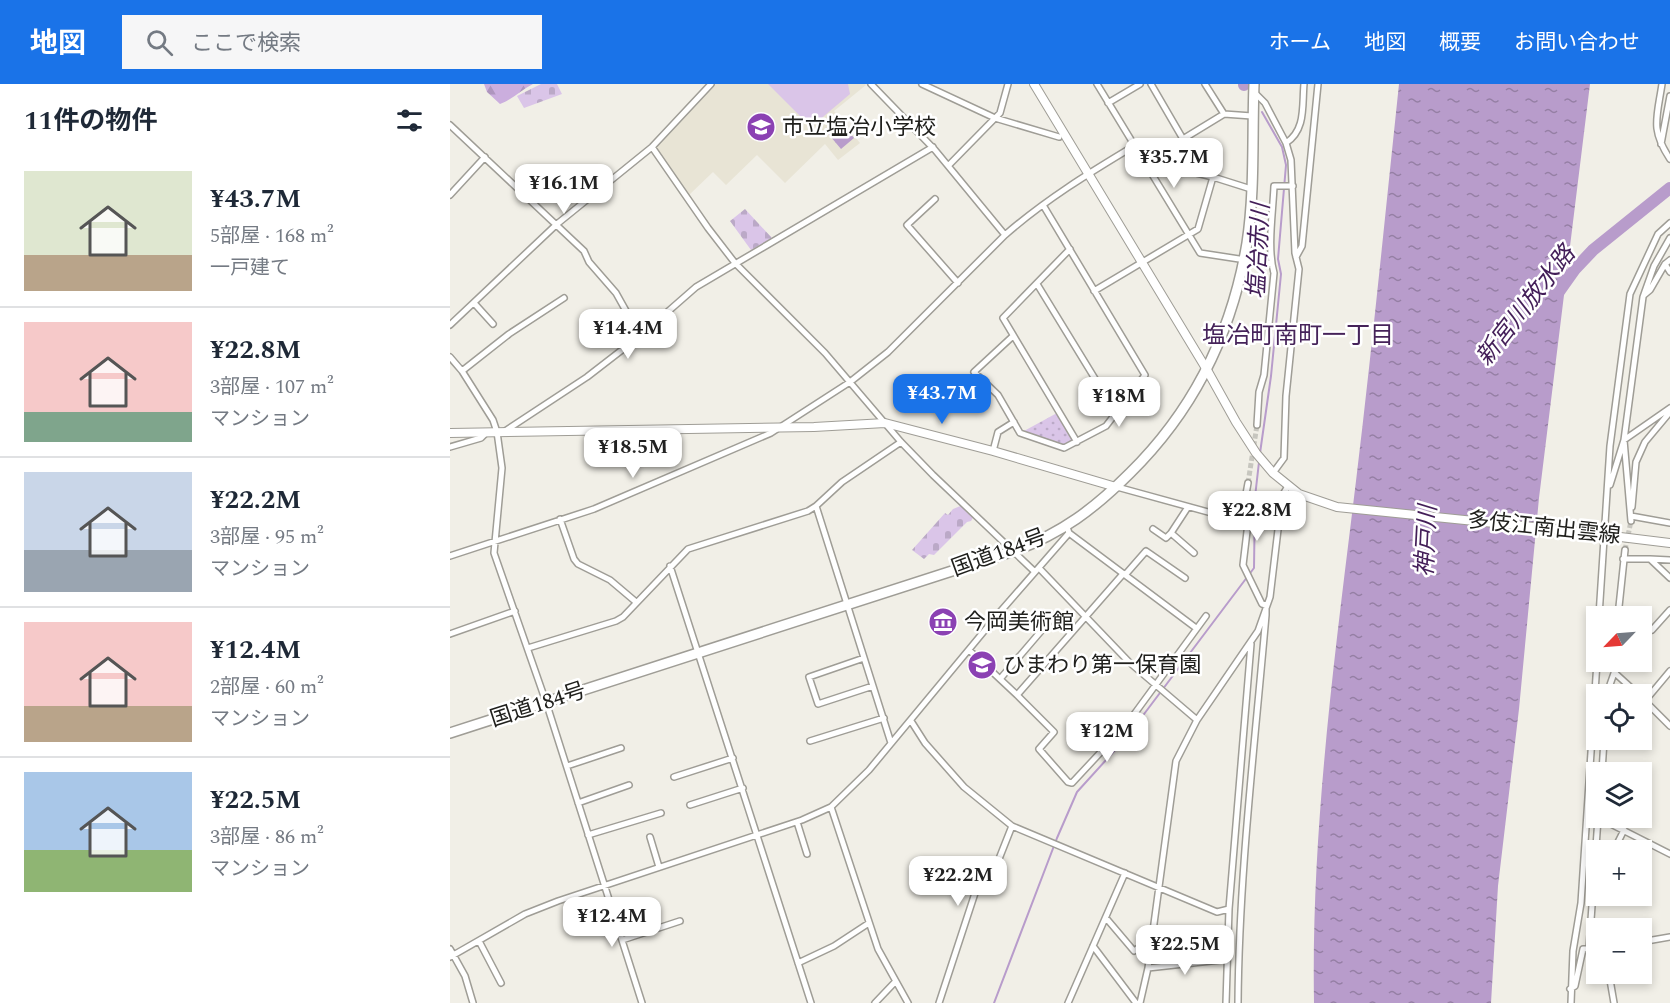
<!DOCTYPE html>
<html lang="ja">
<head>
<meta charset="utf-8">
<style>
  body { margin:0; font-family:Spectral,"Noto Sans JP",serif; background:#f6f6f7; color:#1f2937; height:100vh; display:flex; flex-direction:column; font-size:22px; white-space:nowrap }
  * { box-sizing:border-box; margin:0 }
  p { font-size:20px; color:#747a83 }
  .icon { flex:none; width:33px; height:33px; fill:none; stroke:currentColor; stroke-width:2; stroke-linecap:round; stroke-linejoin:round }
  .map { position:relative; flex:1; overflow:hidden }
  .details { display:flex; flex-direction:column; background:#fff; width:450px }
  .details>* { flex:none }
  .needle { width:39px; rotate:245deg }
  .controls { position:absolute; left:1136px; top:522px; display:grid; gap:12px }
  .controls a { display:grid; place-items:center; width:66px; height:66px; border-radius:0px; background:#fff; box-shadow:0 3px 9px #0003; font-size:30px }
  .price { position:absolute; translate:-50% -51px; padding:0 14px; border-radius:12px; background:#fff; color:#222; font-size:20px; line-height:39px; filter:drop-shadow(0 2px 3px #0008) }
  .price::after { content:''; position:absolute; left:50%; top:36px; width:18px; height:14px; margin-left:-9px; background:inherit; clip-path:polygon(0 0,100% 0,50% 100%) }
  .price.active { background:#1a73e8; color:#fff }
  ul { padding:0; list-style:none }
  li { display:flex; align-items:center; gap:18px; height:150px; padding:0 24px }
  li+li { border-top:2px solid #e0e1e3 }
  li span { display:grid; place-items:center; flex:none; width:168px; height:120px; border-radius:0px; color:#555 }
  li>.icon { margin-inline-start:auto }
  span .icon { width:72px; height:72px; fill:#fffc; stroke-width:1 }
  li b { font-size:26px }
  h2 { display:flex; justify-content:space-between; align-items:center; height:72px; padding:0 24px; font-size:26px }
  header { display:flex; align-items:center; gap:36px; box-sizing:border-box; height:84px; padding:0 30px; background:#1a73e8; color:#fff }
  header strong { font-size:28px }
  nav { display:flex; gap:33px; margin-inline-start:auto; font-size:21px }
  .search { width:420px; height:54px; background:#f6f6f7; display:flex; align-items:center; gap:15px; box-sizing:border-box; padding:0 21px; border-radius:0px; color:#747a83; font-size:22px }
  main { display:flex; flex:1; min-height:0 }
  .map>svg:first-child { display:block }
  .built { fill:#e8e4d5 }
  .grass { fill:#dac5e8 }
  .forest { fill:url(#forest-firs) }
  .cemetery { fill:url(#cemetery-stones) }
  .park { fill:url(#park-dots) }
  .water { fill:url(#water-ripples) }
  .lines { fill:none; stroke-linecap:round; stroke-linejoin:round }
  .stream { stroke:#b89ccb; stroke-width:2 }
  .river { stroke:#b89ccb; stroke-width:12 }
  .street-tunnel { stroke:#c7c6bf; stroke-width:5; stroke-dasharray:5 2.5; stroke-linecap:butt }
  .street-casing { stroke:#9f9d96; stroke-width:8 }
  .secondary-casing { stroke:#9f9d96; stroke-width:10 }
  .highway-casing { stroke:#9f9d96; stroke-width:12 }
  .street { stroke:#fff; stroke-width:5 }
  .secondary { stroke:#fff; stroke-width:8 }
  .highway { stroke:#fff; stroke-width:9 }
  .labels { text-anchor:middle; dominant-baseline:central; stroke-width:5; stroke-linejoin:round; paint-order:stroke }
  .poi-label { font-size:22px; fill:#20201d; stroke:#fff; text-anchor:start }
  .street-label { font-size:22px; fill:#20201d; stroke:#fff }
  .water-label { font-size:24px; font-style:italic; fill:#431e58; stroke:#fff }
  .neighbourhood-label { font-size:24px; fill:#46235a; stroke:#fff }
</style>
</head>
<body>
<header>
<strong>地図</strong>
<div class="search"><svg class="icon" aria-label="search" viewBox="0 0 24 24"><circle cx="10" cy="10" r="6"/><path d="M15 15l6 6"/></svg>ここで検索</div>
<nav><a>ホーム</a><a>地図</a><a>概要</a><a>お問い合わせ</a></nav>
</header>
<main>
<section class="details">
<h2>11件の物件<svg class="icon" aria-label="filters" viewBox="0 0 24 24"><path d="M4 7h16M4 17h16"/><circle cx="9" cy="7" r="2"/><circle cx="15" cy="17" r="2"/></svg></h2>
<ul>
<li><span style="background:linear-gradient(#dfe7d0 70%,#b9a48a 0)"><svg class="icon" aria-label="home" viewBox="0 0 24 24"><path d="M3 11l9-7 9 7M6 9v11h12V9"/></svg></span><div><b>¥43.7M</b><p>5部屋 · 168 m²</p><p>一戸建て</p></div></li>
<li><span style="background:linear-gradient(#f6c9c9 75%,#7fa58c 0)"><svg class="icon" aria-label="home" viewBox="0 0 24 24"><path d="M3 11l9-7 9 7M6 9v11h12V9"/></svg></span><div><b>¥22.8M</b><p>3部屋 · 107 m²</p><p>マンション</p></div></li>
<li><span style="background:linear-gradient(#c9d6e8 65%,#9aa5b1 0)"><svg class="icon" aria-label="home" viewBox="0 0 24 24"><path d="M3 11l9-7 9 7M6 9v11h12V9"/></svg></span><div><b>¥22.2M</b><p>3部屋 · 95 m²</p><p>マンション</p></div></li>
<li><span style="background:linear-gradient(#f6c9c9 70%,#b9a48a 0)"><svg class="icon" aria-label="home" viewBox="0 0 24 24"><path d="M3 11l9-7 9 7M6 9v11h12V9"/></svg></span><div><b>¥12.4M</b><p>2部屋 · 60 m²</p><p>マンション</p></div></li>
<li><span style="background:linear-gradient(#a9c7e8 65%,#8fb573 0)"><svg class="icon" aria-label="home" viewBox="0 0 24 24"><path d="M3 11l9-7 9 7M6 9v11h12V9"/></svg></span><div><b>¥22.5M</b><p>3部屋 · 86 m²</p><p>マンション</p></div></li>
</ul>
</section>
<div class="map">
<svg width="1220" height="919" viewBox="0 0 1220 919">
  <defs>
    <pattern id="forest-firs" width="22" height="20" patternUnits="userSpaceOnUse" patternTransform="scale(1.5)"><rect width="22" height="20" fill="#cbaede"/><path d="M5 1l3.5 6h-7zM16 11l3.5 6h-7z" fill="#ae95be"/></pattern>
    <pattern id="cemetery-stones" width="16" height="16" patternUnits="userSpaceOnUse" patternTransform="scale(1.5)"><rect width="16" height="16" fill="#dac5e8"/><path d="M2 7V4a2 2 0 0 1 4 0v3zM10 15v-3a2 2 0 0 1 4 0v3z" fill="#bba9c7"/></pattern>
    <pattern id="park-dots" width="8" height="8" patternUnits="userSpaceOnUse" patternTransform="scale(1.5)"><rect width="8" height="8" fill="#dac5e8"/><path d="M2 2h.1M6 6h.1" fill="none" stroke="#bba9c7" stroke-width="1.8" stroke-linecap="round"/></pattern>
    <pattern id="water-ripples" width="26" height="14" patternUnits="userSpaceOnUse" patternTransform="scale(1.5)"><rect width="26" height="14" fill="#b89ccb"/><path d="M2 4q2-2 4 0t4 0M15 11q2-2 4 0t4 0" fill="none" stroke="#957fa4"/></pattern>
  </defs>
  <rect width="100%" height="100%" fill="#f1efe7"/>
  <path class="built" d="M 266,0 L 415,0 L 416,1 L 384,27 L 410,59 L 388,76 L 375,60 L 335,99 L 307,71 L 276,101 L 263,88 L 239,111 L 206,64 Z"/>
  <path class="grass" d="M 318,0 L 398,0 L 400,10 L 361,43 Z"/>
  <path class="forest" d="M 34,0 L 83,0 C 71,6 63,15 50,20 L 37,8 Z"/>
  <path class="cemetery" d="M 91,0 L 107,0 L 112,10 L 74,24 L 67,12 Z
    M 295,125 L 322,154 L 301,166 L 280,137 Z
    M 513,421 L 524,432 L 521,437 L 517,438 L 484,471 L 479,470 L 474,475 L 462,466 L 495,429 L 498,431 L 503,425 Z"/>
  <path class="park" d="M 607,329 L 622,354 L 621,358 L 613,362 L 574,347 Z"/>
  <path class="water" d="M 949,0 L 1140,0 L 1089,414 L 1069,625 L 1048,802 L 1041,919 L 864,919 C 861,744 885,570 906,397 C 922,265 935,132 949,0 Z
    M 389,35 L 404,54 L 391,65 L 375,46 Z"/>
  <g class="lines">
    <path class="stream" d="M 810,369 L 821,292 L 831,190 L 828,175 L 836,81 L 832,63 L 812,28
      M 544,919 L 607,754 L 627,708 L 676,654 L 804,484 L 805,413 L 809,378"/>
    <path class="river" d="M 794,0 L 794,1
      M 1108,209 L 1125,185 L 1143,166 L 1220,104"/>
    <path class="street-tunnel" d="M 798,399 L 807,341
      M 1175,466 L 1181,437"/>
    <g class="street-casing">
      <path id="street" d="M 421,0 L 485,66 L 555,151
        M 472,0 L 545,34 L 609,53
        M 647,0 L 750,169 L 822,180
        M 701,0 L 733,55 L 774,30 L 802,32
        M 755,0 L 774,30
        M 1212,0 C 1207,34 1200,45 1220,75
        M 805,9 L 815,19 L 836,59 L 841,76 L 845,169 L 849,185 L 836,312 L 834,374 L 823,389
        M 658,19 L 690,0
        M 0,41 L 134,167 L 139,178 L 166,209 L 190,252
        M 836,59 C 856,46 852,22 854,0
        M 1211,60 L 1220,12
        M 202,63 L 258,144 L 285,179 L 375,269 L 451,358 L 483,391 L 585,488
        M 499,81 L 550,29 L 558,0
        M 698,85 L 709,80 L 763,93 L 801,105
        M 0,111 L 35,73
        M 485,115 L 457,141 L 508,199
        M 620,165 L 553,234 L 627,358
        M 846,173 L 852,162 L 868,0
        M 1220,176 L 1215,180 L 1220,188
        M 587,200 L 666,329
        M 644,207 L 748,145 L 763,93
        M 1194,211 L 1200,206 L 1215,180
        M 24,219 L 43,240
        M 0,241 L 107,140 L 202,63 L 261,0
        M 563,252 L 524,288 L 548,311 L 570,349 L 614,364 L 656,342 L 695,291 L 593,121
        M 0,273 L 12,287 L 43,336 L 47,348 L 52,384 L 44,469 L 96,618 L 192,919
        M 12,287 L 59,250 L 114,214
        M 807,341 L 809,308 L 814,291 L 824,189 C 817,164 823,128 824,102 L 843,102
        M 55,347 L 137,293 L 190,252 L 246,203 L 483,63
        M 0,363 L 31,354 L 36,349
        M 543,367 L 548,348 L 564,338
        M 1160,401 L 1174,356 L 1193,213 L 1204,182 L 1220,154
        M 667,403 L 798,439
        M 366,422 L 392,398 L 451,358
        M 738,423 L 721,449 L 744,469
        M 1182,423 L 1186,378 L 1195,358 L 1220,328
        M 1181,432 L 1220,439
        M 110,435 L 124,475 L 128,480 L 160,496 L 186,518
        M 1181,437 L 1174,356 L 1220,324
        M 703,445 L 716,454 L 721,449
        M 619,449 L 746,544
        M 0,472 L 144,425 L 321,349 L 400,298 L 438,268 L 555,151 C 595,116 639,89 684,62
        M 1173,475 L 1200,475 L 1220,494
        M 1200,475 L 1220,476
        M 220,482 L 361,919
        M 589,484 L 679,578 L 747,636
        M 675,491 L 696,467 L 735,494
        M 1149,532 L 1160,362 L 1180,210 L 1208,150 L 1220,139
        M 1168,532 L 1175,466
        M 1202,546 L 1220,526
        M 0,550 L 65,527
        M 78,564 L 166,537 L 173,533 L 238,465 L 358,427 L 366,422 L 441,659
        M 519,566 L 567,611 L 673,490
        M 414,574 L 359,593 L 368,620 L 423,602
        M 1158,578 L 1166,590 L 1188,610
        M 550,595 L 604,532 L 620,549
        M 1158,610 C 1159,598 1166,590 1166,578
        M 567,611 L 604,648 L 589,665 L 618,698 L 622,699 L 677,640 L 756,532
        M 1191,613 L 1220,642
        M 1195,617 L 1220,587
        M 461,637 L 475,659 L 514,703 L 562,742 L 767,828 L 779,825
        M 360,657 L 434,634
        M 117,682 L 171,664
        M 1152,688 L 1154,656
        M 224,693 L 283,674
        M 128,719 L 179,701
        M 240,721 L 293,704
        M 381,723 L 428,865 L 458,919
        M 1149,734 L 1220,770
        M 347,738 L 357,770
        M 138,751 L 211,729
        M 200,753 L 209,783
        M 1164,766 L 1174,746
        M 656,834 L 684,867 L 691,862 L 701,866
        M 172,856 L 230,837
        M 29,857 L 51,899
        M 1191,858 L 1220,853
        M 643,862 L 686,919
        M 0,865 L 15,892 L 23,919
        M 1139,865 L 1148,734
        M 0,873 L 75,830 L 108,817 L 352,736 L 381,723 L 419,686 L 550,528 L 619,449 L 617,443
        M 348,879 L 384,862 L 419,839
        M 698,884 L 770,876
        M 1159,890 L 1164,919
        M 1120,905 L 1125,902 L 1133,865 L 1146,864
        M 425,919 L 445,898
        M 489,919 L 527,803 L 543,790 L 562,742
        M 618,919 L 675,789
        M 690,919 L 698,884 L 726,677 L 747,636 L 808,547 L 820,513 L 832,412 L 838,402
        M 776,919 L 779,825 L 801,560
        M 788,919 C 789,790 805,660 816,531 L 816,521 L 812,520 L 793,481 L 798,439 L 796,410 L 798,399
        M 1121,919 L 1123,867 L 1131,819 L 1147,578"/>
    </g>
    <g class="secondary-casing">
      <path id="secondary" d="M 584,0 L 757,286 L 786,338 L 806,369 L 823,389 L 849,410 L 887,423 L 1113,446 L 1220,459
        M 0,349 L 364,343 L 435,339 L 543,367 L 666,403"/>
    </g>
    <g class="highway-casing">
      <path id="highway" d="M 0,649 L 564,467 C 612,449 644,425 680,389 C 745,325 782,249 797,159 C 805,107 802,52 804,0"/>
    </g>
    <use href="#street" class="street"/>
    <use href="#secondary" class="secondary"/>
    <use href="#highway" class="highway"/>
  </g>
  <defs>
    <g id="school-disc" transform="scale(1.5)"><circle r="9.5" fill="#8b41b3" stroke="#fff"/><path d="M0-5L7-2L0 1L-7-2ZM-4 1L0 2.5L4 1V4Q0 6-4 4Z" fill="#fff"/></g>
    <g id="museum-disc" transform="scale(1.5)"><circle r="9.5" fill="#8b41b3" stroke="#fff"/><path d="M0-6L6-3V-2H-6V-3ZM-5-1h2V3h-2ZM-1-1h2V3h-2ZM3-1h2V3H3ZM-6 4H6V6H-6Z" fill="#fff"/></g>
  </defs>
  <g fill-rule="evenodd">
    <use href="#school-disc" x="311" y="43"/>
    <use href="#museum-disc" x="493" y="538"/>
    <use href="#school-disc" x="532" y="581"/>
  </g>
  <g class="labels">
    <g class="poi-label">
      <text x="332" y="43">市立塩冶小学校</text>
      <text x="514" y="538">今岡美術館</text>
      <text x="553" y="581">ひまわり第一保育園</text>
    </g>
    <g class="street-label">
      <text transform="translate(1094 444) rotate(6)">多伎江南出雲線</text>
      <text transform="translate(549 469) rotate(-20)">国道184号</text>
      <text transform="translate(88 621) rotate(-18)">国道184号</text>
    </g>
    <g class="water-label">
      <text transform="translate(809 167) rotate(-87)">塩冶赤川</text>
      <text transform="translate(1076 222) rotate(-52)">新宮川放水路</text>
      <text transform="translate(977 457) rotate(-87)">神戸川</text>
    </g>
    <g class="neighbourhood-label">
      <text x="848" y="252">塩冶町南町一丁目</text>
    </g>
  </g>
</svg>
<div class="controls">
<a><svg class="needle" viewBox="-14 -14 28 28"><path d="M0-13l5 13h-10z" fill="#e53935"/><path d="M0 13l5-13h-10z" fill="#747a83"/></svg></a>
<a><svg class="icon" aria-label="locate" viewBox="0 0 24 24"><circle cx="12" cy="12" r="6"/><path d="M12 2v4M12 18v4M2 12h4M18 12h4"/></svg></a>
<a><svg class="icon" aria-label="layers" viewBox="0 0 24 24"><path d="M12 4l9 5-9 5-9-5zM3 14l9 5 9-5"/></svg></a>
<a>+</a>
<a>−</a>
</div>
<b class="price" style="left:724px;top:105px">¥35.7M</b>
<b class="price" style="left:114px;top:131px">¥16.1M</b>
<b class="price" style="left:178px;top:276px">¥14.4M</b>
<b class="price active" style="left:492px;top:341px">¥43.7M</b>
<b class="price" style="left:669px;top:344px">¥18M</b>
<b class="price" style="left:183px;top:395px">¥18.5M</b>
<b class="price" style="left:807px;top:458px">¥22.8M</b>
<b class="price" style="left:657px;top:679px">¥12M</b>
<b class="price" style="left:508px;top:823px">¥22.2M</b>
<b class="price" style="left:162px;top:864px">¥12.4M</b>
<b class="price" style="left:735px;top:892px">¥22.5M</b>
</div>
</main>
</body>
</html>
